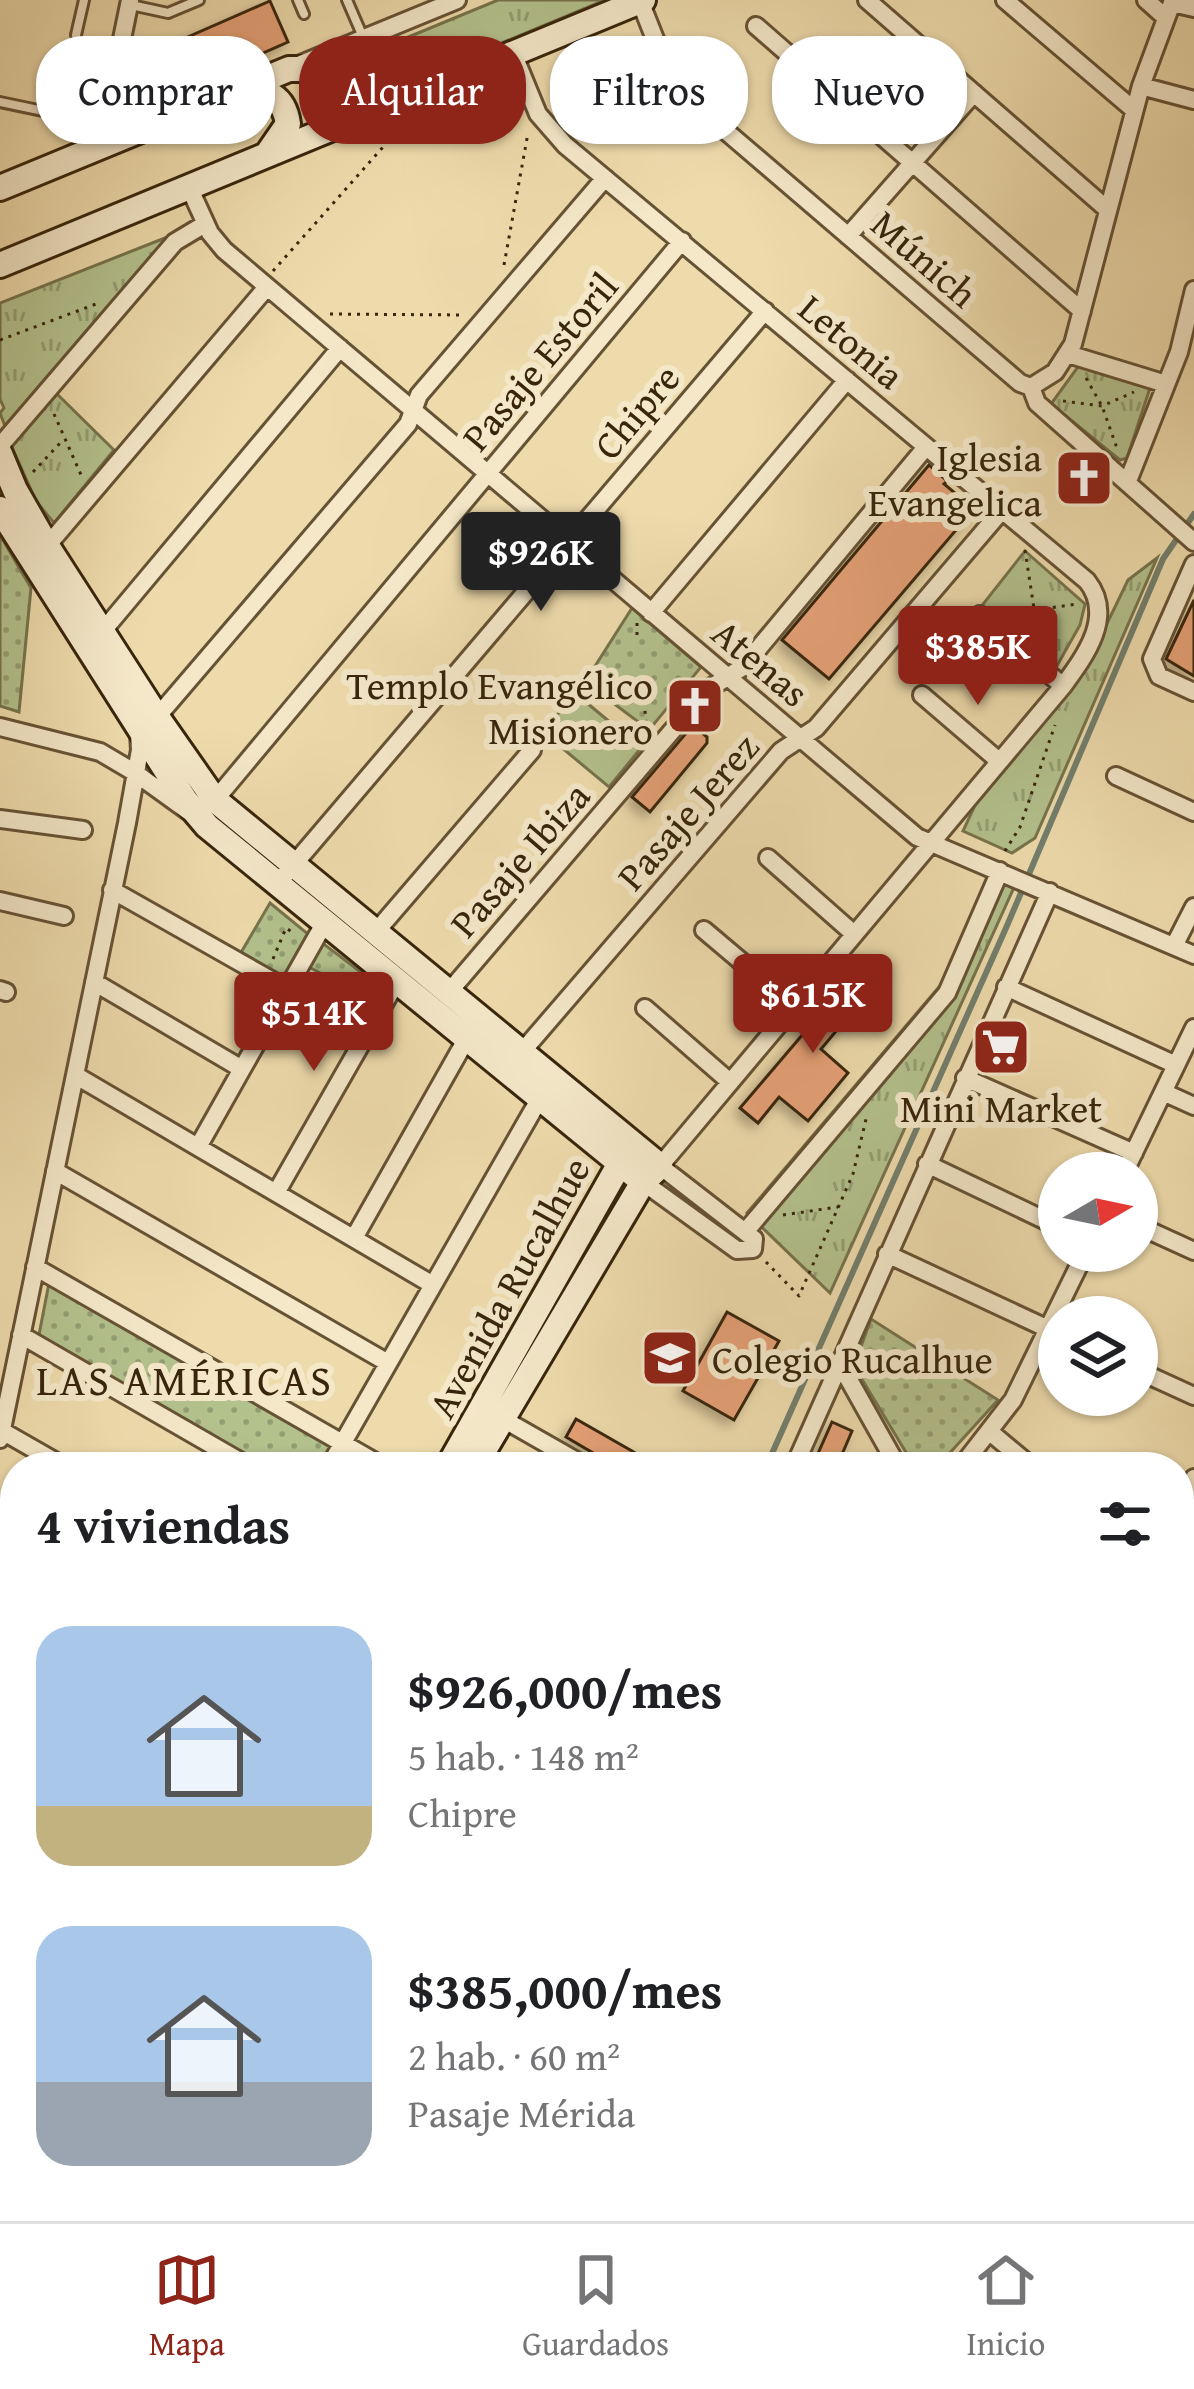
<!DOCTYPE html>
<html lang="es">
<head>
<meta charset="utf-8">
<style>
  body { margin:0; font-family:"Gentium Book Plus",serif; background:#f2f2f2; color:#202124; height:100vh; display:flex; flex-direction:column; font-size:45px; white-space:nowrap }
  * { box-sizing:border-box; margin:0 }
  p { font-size:39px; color:#757577 }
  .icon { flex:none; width:66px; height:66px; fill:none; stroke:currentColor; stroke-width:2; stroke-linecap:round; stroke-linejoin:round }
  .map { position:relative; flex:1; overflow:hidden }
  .sheet { position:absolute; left:0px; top:1452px; width:1194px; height:771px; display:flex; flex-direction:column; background:#fff; border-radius:48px 48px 0 0; box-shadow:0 3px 9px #0004 }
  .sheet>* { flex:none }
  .guide { position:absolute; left:36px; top:36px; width:1122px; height:108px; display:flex; gap:24px }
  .needle { width:78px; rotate:81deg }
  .controls { position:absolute; left:1038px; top:1152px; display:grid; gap:24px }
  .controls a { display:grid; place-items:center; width:120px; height:120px; border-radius:50%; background:#fff; box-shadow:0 3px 9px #0004; font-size:60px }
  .price { position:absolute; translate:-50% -102px; padding:0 27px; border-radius:12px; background:#8f2418; color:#fff; font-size:39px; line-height:78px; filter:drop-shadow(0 3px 6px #0008) }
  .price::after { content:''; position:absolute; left:50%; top:72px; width:36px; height:27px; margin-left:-18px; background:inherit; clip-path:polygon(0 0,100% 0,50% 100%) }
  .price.active { background:#222; color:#fff }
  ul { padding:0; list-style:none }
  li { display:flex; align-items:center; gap:36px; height:300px; padding:0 36px }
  li span { display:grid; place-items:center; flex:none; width:336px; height:240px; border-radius:36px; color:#555 }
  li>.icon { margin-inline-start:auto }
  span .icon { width:144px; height:144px; fill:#fffc; stroke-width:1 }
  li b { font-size:51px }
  h2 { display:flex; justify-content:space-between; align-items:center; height:144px; padding:0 36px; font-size:51px }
  .chip { padding:0 42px; border-radius:48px; background:#fff; box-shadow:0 3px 9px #0004; font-size:42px; line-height:108px }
  .chip.active { background:#8f2418; color:#fff }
  .tabs { display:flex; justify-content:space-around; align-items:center; height:168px; border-top:3px solid #e0e0e0; background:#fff; font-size:33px; color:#757577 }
  .tabs a { display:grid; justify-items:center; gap:6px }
  .tabs .active { color:#8f2418 }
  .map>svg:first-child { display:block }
  .grass { fill:url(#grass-tufts); stroke:#76734c; stroke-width:3 }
  .park { fill:url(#park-dots); stroke:#76734c; stroke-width:3 }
  .pitch { fill:#b3c18d; stroke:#76734c; stroke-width:3 }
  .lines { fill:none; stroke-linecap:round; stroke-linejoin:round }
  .stream { stroke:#727f6d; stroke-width:6 }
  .building { fill:#e5a076; stroke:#38250c; stroke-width:3; filter:url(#shadow) }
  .lane-casing { stroke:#665234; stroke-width:14 }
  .street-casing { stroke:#665234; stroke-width:22 }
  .secondary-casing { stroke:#38250c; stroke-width:30 }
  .path { stroke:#38250c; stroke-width:3; stroke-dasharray:3 6; stroke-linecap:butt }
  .lane { stroke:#f4e8c9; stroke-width:8 }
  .street { stroke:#f4e8c9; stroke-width:16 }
  .secondary { stroke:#f4e8c9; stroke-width:24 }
  .labels { text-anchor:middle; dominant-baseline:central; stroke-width:12; stroke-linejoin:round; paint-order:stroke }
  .street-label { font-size:39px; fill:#38250c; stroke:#f4e8c9 }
  .poi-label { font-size:39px; fill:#38250c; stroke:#f4e8c9; text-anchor:end }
  .neighbourhood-label { font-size:42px; letter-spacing:3px; fill:#38250c; stroke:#f4e8c9 }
</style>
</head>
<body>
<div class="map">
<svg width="1194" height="2221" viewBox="0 0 1194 2221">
  <defs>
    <pattern id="grass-tufts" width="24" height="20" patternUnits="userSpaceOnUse" patternTransform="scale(3)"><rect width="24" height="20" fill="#b3c18d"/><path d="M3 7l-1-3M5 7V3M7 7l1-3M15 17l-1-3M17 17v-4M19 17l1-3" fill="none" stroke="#939d72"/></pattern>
    <pattern id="park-dots" width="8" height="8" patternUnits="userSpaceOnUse" patternTransform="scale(3)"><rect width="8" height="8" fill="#b3c18d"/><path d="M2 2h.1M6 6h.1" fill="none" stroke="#939d72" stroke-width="1.8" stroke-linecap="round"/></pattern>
    <filter id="shadow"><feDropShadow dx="-5.5" dy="5.5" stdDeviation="6" flood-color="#0004"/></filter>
  </defs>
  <rect width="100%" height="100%" fill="#eedbac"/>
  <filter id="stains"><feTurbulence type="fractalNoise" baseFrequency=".00167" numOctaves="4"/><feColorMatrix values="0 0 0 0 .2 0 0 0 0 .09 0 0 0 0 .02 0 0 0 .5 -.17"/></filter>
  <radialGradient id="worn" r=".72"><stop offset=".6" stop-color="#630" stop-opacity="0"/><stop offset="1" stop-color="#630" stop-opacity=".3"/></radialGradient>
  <path class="grass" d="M 498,0 L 605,0 L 475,54 L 372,52 Z
    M 170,236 L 5,426 L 0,413 L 4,408 L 0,399 L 0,303 Z
    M 1080,364 L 1150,388 L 1127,458 L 1120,460 L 1051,404 Z
    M 57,394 L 114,450 L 54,523 L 36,501 L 11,445 Z
    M 1025,551 L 1085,604 L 1080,625 L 1054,671 L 980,608 Z
    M 1157,558 L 1035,838 L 1012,853 L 963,831 L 982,790 L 1090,659 L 1128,580 Z
    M 1021,872 L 830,1293 L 747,1213 L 944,981 L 1001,881 L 1010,873 Z"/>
  <path class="park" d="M 0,535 L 31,588 L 19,712 L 0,706 Z
    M 632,608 L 701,667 L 649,730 L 585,682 Z
    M 270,903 L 308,934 L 285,974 L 277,977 L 239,956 Z
    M 321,942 L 382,988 L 375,1002 L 307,966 Z
    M 49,1283 L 327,1442 L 332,1451 L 323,1467 L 264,1467 L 38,1340 Z
    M 871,1319 L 998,1400 L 937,1467 L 919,1467 L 907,1454 L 854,1366 Z
    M 760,2208 L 891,2208 L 883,2221 L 753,2221 Z"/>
  <path class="pitch" d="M 575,693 L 641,748 L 609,787 L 543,732 Z"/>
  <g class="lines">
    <path class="stream" d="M 766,1467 L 1006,928 L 1163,559 L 1194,514
      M 458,2221 L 463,2208"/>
  </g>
  <path class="building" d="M 270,1 L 288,42 L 183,88 L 165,47 Z
    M 929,465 L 947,481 L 944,484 L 974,509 L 829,679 L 782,640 Z
    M 1194,600 L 1194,676 L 1166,659 Z
    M 693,725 L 707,737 L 707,743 L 650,812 L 632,797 Z
    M 867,959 L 884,974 L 821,1049 L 848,1073 L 808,1121 L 779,1097 L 758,1123 L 740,1108 Z
    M 727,1312 L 779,1341 L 734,1420 L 683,1391 Z
    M 576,1419 L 632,1451 L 659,1467 L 617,1467 L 566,1437 Z
    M 832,1422 L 852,1431 L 843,1452 L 836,1467 L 812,1467 Z"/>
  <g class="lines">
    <g class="lane-casing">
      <path id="lane" d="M 298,0 L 304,14
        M 347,0 L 363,37
        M 131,5 L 168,13 L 199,0
        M 76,35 L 84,0
        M 0,102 L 105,124"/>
    </g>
    <g class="street-casing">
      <path id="street" d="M 867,0 L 1108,210
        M 1005,0 L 1134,110
        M 1146,0 L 1165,17
        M 640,1 L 668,72 L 686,97 L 1020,383 L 1031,387 L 1037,403 L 1194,542
        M 1172,3 L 1194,8
        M 756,26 L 1082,311
        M 513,53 L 538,114 L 565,145 L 1087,581 C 1115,616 1085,656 1063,686 L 660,1166 L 754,1239 L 753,1249 L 737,1250 L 643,1182
        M 301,64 L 457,0
        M 1141,86 L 1194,100
        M 114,142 L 106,117 L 130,0
        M 189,187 L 210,233 L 224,250 L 917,837 L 1194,955
        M 848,236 L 974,93
        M 1068,354 L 1166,384
        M 1031,387 L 1055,372 L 1073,344 L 1141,86 L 1173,0
        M 0,446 L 175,242 L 205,224
        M 1128,481 L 1179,352 L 1194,290
        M 47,546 L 267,287
        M 1194,564 L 1152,659 L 1159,676 L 1194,692
        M 651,613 L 847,380
        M 980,615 L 1063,686
        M 102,632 L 340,348
        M 922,695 L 999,761
        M 157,717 L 408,424 L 419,395 L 605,178
        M 0,727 L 100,752 L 134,772 L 188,811
        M 1116,776 L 1194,812
        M 215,800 L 682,241
        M 0,819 L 83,830
        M 768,858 L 854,934
        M 278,883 L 765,311
        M 112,890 L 287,989
        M 0,901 L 64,916
        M 704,930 L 794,1006
        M 374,934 L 532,750
        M 1174,946 L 1194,907
        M 94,982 L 242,1069
        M 1006,987 L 1176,1065
        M 0,990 L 6,992
        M 448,993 L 707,690 L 743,667 L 926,447
        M 645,1008 L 730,1082
        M 521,1053 L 781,751 L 816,728 L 1002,510
        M 75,1075 L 433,1285
        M 965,1078 L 1134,1153
        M 1163,1092 L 1194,1106
        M 198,1147 L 325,922
        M 927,1164 L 1059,1227
        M 55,1171 L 388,1363
        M 1124,1173 L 1194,1028
        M 276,1193 L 397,981
        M 1137,1225 L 1194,1251
        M 745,1232 L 947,993 L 1000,871
        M 354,1238 L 467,1038
        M 887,1254 L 1059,1334
        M 35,1267 L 384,1467
        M 21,1335 L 250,1467
        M 839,1362 L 898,1467
        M 1137,1370 L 1194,1396
        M 503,1419 L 587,1467
        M 2,1431 L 65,1467
        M 990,1432 L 1032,1467
        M 0,1439 L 127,823 L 140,750 L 139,733
        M 329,1467 L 540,1098
        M 794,1467 L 1050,892
        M 961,1467 L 1013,1400 L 1086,1251
        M 1179,1510 L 1194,1478
        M 0,1534 L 15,1542
        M 1179,1580 L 1194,1592
        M 0,1652 L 15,1660
        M 1179,1777 L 1194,1795
        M 1179,1863 L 1194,1841
        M 0,1870 L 6,1862
        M 0,2008 L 15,1985
        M 0,2038 L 15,2047
        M 116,2208 L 135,2221
        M 305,2208 L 327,2221
        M 742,2208 L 744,2209
        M 288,2221 L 294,2208
        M 477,2221 L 482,2208
        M 600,2221 L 605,2208
        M 937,2221 L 945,2208"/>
    </g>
    <g class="secondary-casing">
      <path id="secondary" d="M 241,89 C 268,90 284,96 288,124 L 268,153
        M 0,188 L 289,69 L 461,69
        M 0,265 L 643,0
        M 0,454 L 15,490 L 47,546 L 157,717 L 215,800 L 660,1166 L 643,1182 L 474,1467
        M 0,509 L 185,800 L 207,826 L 643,1182
        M 448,1467 L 627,1151
        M 1179,1820 L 1194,1799
        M 0,2164 L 15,2142
        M 0,2203 L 15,2181
        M 500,2208 L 529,2221
        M 900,2221 L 909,2208"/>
    </g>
    <path class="path" d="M 504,265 L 528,133
      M 273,271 L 384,146
      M 330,314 L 464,315
      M 0,340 L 96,304
      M 1086,378 L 1102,406 L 1118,451
      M 1063,401 L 1102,406 L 1134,392
      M 54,414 L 82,477
      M 33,472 L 63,440
      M 1025,550 L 1039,641
      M 1035,610 L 1078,604
      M 637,623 L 637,637
      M 644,702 L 647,730
      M 1005,851 L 1020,827 L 1055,725
      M 273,959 L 286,928 L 295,934
      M 783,1215 L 838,1207
      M 766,1262 L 799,1296 L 853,1174 L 867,1115"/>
    <use href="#lane" class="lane"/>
    <use href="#street" class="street"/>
    <use href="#secondary" class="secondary"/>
  </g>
  <defs>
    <g id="church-square" transform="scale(3)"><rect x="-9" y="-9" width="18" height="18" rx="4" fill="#8f2418" stroke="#f4e8c9"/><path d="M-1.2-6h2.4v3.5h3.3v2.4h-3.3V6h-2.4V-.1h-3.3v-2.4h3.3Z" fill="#fff"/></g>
    <g id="supermarket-square" transform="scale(3)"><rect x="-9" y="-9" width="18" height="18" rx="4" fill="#8f2418" stroke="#f4e8c9"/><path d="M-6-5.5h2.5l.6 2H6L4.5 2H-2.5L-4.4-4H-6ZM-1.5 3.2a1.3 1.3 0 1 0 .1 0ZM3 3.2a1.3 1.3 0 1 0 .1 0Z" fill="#fff"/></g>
    <g id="school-square" transform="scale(3)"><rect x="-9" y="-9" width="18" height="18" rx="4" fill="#8f2418" stroke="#f4e8c9"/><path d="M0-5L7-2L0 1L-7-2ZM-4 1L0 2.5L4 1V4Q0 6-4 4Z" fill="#fff"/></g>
  </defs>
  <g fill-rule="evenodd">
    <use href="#church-square" x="1084" y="478"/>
    <use href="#church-square" x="695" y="706"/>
    <use href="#supermarket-square" x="1001" y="1047"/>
    <use href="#school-square" x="670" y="1358"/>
  </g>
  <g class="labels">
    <g class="street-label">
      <text transform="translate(925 258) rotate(41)">Múnich</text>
      <text transform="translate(852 341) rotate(40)">Letonia</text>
      <text transform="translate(539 361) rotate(-50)">Pasaje Estoril</text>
      <text transform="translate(636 411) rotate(-50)">Chipre</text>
      <text transform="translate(761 662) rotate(40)">Atenas</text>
      <text transform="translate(687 811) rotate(-49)">Pasaje Jerez</text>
      <text transform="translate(519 859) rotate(-49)">Pasaje Ibiza</text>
      <text transform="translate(508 1287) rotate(-61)">Avenida Rucalhue</text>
    </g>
    <g class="poi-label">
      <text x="1042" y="456">Iglesia<tspan x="1042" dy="45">Evangelica</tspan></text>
      <text x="653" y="684">Templo Evangélico<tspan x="653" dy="45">Misionero</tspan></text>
      <text x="1001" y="1107" text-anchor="middle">Mini Market</text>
      <text x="712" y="1358" text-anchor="start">Colegio Rucalhue</text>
    </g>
    <g class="neighbourhood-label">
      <text x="185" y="1379">LAS AMÉRICAS</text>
    </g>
  </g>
  <rect width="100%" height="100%" filter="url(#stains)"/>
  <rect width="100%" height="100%" fill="url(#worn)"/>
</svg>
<div class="controls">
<a><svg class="needle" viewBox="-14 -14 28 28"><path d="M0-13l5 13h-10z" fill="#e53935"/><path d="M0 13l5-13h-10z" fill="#757577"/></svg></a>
<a><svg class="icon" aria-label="layers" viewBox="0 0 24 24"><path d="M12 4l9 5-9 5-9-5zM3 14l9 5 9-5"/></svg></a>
</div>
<b class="price active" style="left:541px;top:614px">$926K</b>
<b class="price" style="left:978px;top:708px">$385K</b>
<b class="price" style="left:813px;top:1056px">$615K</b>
<b class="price" style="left:314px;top:1074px">$514K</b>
<div class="guide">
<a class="chip">Comprar</a>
<a class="chip active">Alquilar</a>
<a class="chip">Filtros</a>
<a class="chip">Nuevo</a>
</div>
<section class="sheet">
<h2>4 viviendas<svg class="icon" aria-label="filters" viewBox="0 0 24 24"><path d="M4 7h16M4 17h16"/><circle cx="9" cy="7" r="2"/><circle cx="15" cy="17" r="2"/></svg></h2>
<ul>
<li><span style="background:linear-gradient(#a9c7e8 75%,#c2b280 0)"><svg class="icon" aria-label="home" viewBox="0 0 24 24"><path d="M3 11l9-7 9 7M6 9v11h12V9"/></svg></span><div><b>$926,000/mes</b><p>5 hab. · 148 m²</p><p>Chipre</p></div></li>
<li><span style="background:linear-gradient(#a9c7e8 65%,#9aa5b1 0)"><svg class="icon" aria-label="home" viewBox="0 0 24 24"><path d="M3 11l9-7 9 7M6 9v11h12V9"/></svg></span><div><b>$385,000/mes</b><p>2 hab. · 60 m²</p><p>Pasaje Mérida</p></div></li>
</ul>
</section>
</div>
<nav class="tabs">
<a class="active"><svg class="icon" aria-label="map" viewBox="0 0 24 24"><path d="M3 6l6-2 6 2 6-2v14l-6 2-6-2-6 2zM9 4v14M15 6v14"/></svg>Mapa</a>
<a><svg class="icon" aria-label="saved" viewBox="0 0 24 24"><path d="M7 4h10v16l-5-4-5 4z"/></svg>Guardados</a>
<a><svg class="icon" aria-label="home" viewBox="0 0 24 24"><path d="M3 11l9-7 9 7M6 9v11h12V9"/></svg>Inicio</a>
</nav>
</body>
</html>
